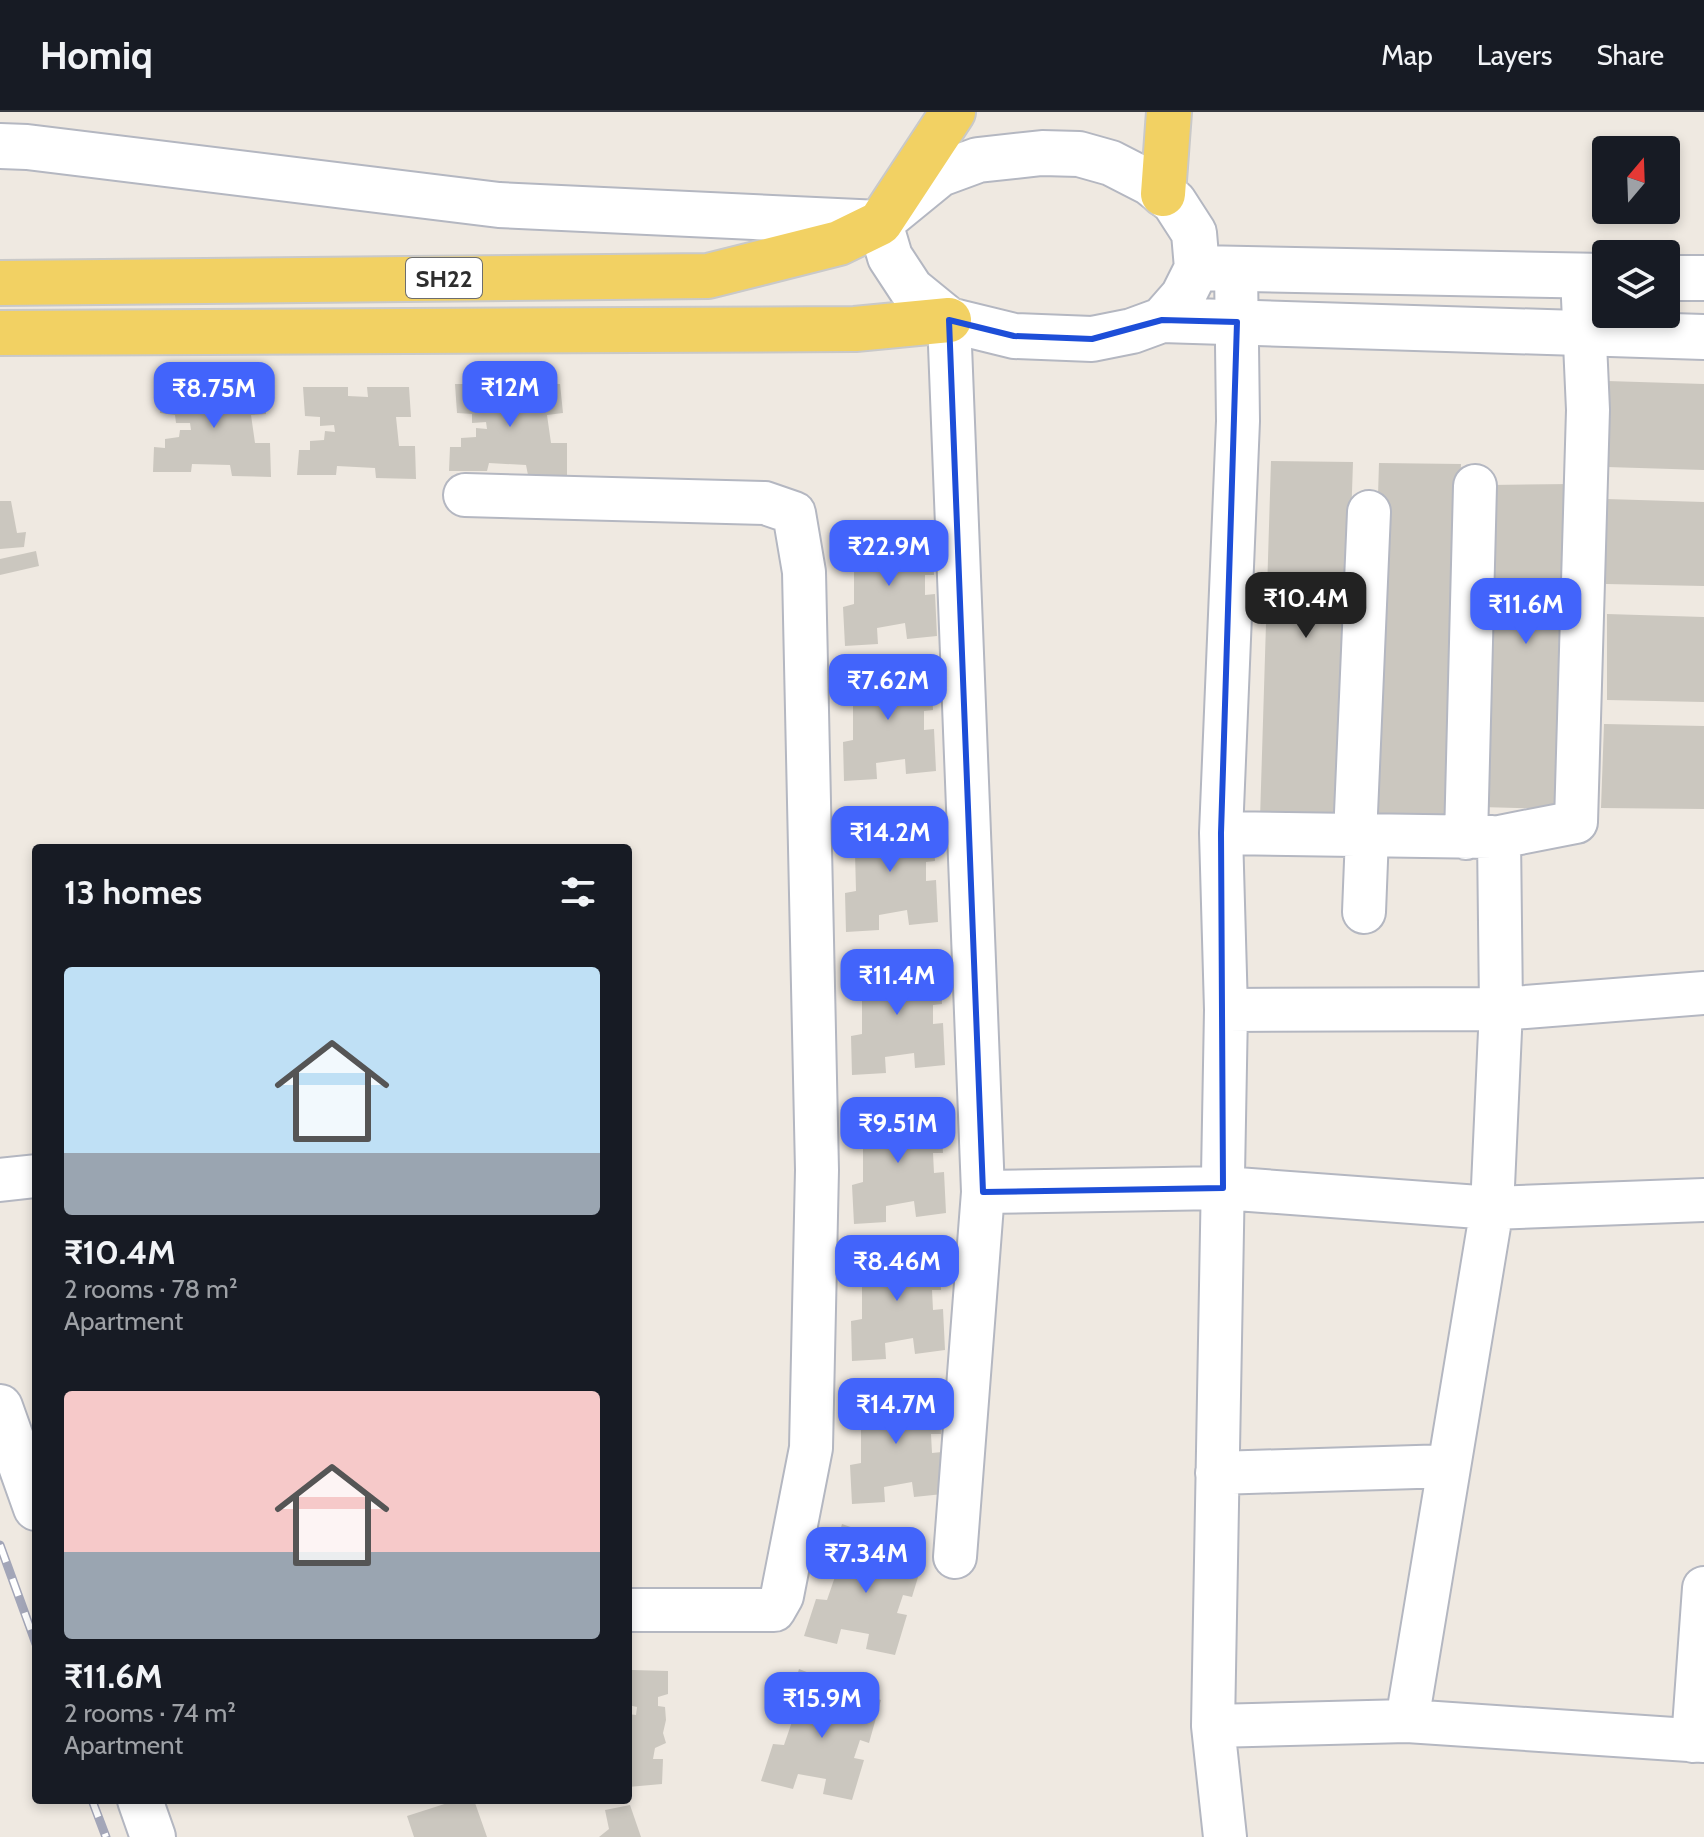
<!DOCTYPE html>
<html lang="en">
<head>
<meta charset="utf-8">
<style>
  body { margin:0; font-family:Cabin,sans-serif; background:#20242c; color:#f1f3f6; height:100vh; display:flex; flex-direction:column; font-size:30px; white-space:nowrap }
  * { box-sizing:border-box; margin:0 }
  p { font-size:26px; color:#9ea1a6 }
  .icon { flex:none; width:44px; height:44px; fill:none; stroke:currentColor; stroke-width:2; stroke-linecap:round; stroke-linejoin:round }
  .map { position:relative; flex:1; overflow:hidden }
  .side { position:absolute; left:32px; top:732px; width:600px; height:960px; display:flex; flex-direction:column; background:#171b24; border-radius:8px; box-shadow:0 4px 12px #0003 }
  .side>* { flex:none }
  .needle { width:52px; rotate:19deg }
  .fabs { position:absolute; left:1592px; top:24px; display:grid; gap:16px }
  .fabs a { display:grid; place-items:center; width:88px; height:88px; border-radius:8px; background:#171b24; box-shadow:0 4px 12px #0003; font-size:40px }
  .price { position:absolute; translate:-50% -68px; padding:0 18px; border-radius:16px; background:#4264fb; color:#fff; font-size:26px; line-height:52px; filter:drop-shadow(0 2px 4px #0008) }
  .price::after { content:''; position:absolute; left:50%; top:48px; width:24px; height:18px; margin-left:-12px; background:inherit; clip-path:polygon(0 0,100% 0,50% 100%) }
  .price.current { background:#222; color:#fff }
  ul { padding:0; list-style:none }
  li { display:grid; align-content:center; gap:16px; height:424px; padding:0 32px }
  li span { display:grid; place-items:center; height:248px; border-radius:8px; color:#555 }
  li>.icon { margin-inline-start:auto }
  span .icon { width:144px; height:144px; fill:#fffc; stroke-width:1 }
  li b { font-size:34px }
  h2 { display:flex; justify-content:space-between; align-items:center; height:96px; padding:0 32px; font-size:34px }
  header { display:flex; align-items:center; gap:48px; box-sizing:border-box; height:112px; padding:0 40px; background:#171b24; border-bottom:2px solid #363941 }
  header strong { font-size:38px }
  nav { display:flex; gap:44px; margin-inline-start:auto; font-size:28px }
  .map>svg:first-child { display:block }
  .building { fill:#cbc7bf }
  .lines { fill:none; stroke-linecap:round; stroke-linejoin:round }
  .minor-casing { stroke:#b4b7c1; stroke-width:46 }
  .tertiary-casing { stroke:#b4b7c1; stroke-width:48 }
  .secondary-casing { stroke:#b4b7c1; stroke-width:48 }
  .primary-casing { stroke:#c9c9c9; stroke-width:48 }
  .minor { stroke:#fff; stroke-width:42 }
  .tertiary { stroke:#fff; stroke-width:44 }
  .secondary { stroke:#fff; stroke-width:44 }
  .primary { stroke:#f2d163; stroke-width:44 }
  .rail-casing { stroke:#a3a6b8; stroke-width:9 }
  .rail { stroke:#fff; stroke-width:6; stroke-dasharray:18; stroke-linecap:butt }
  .marked { fill:none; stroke:#1d4ed8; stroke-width:6; stroke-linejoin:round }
  .labels { text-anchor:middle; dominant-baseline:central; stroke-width:7; stroke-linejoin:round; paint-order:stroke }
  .shield { fill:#fff; stroke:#6d6d6d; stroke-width:2 }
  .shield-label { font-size:24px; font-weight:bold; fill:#2e2e2e }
</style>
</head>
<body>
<header>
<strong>Homiq</strong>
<nav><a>Map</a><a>Layers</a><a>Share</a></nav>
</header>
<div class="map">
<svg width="1704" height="1725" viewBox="0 0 1704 1725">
  <rect width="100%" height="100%" fill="#efe9e1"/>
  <path class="building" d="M 1607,269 L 1704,272 L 1704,358 L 1607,355 Z
    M 518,271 L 560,272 L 563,301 L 547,303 L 551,331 L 567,331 L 567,364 L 528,363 L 526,353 L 489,351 L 487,359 L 449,359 L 450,335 L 461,335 L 461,326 L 476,325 L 476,316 L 487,317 L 486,310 L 472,311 L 472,302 L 457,301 L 455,272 L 500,272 L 500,281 L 519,282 Z
    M 222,272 L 264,272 L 266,302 L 251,303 L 255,331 L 270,331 L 271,365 L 232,364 L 230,353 L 192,352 L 191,360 L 153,360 L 154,335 L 165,336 L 165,327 L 179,325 L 180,318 L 191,318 L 190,311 L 176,311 L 175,303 L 160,301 L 158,273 L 203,273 L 203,281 L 223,282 Z
    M 303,275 L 348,275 L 348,284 L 368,285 L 367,275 L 409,275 L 411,305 L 396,305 L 399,334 L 415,334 L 416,367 L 376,366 L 375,356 L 337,354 L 336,363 L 297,363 L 299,338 L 310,338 L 310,329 L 324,328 L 325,319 L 335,320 L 334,313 L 320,314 L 320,305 L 305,304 Z
    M 1271,349 L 1353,350 L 1341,709 L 1260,707 Z
    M 1379,351 L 1461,352 L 1448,712 L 1368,709 Z
    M 1572,372 L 1561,697 L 1481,695 L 1490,373 Z
    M 1606,387 L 1704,390 L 1704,474 L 1606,472 Z
    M 0,389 L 11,389 L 17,421 L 26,420 L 24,435 L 0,437 Z
    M 844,416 L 869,417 L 869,427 L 877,427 L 880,441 L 888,442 L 888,453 L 895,451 L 894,437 L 903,436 L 903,421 L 932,418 L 934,463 L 925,463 L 925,483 L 935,482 L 937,524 L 907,527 L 905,511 L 877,516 L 878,532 L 845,534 L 843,495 L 854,492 L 854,455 L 845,454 Z
    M 36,439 L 39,454 L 0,463 L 0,447 Z
    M 1607,502 L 1704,505 L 1704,590 L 1607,588 Z
    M 843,551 L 868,552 L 869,563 L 877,562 L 879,577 L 888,577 L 887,588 L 894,586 L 893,572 L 902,572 L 902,556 L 931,553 L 933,598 L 924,599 L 924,618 L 934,617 L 936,659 L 906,662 L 905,647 L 876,651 L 877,667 L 844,669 L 843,630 L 853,628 L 853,591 L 845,589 Z
    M 1604,612 L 1704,614 L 1704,697 L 1601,696 Z
    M 845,702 L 870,703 L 870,714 L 879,713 L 881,728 L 889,728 L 889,739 L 897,738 L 895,724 L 904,723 L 904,708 L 933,705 L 935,749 L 926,750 L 926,769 L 936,768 L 938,810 L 909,813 L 907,798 L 879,803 L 879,818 L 846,820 L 845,781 L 856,779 L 855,741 L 847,740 Z
    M 852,845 L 877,846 L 877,857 L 886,856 L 888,870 L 896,871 L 896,881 L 903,880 L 902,866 L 911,866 L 911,850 L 940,847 L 942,892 L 933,893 L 933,912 L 943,911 L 945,953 L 915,956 L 914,941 L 885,945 L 886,961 L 852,963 L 851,924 L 862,922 L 862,884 L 853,883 Z
    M 853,994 L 877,994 L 878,1006 L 887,1005 L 889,1019 L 897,1020 L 897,1030 L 904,1029 L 902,1015 L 911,1014 L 912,999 L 940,996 L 943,1041 L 933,1041 L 934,1061 L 944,1060 L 946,1101 L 916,1105 L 914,1089 L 886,1094 L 886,1110 L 854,1112 L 852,1073 L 863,1070 L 863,1033 L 854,1031 Z
    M 851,1131 L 876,1132 L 876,1142 L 885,1142 L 888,1156 L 896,1157 L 896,1168 L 903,1166 L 901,1152 L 910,1151 L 911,1136 L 939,1133 L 941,1178 L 932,1178 L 933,1198 L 943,1197 L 945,1238 L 915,1242 L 913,1226 L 885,1231 L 886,1247 L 852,1249 L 851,1209 L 862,1207 L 862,1170 L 853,1169 Z
    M 851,1275 L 875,1275 L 876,1286 L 885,1285 L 887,1300 L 895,1301 L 895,1311 L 902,1310 L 901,1296 L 909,1295 L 910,1280 L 939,1276 L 941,1322 L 931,1322 L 932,1341 L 942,1340 L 943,1382 L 914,1385 L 912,1370 L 884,1375 L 885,1390 L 852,1392 L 850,1353 L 861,1351 L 861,1314 L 852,1313 Z
    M 842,1412 L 865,1420 L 862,1431 L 870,1433 L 868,1447 L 875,1450 L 872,1461 L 879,1462 L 882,1448 L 891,1450 L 896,1436 L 925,1442 L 912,1485 L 903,1483 L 897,1501 L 907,1503 L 895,1543 L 866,1537 L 869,1522 L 841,1517 L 837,1532 L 804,1524 L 816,1487 L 827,1488 L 839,1453 L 831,1449 Z
    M 628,1552 L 631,1552 L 632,1558 L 668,1559 L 668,1582 L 658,1585 L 658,1594 L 665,1595 L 666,1608 L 663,1621 L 666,1631 L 655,1636 L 653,1647 L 663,1647 L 662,1672 L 628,1675 L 628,1602 L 636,1603 L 637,1595 L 628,1593 Z
    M 799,1557 L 822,1566 L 818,1576 L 828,1579 L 824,1593 L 832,1596 L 829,1606 L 836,1607 L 839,1593 L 848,1596 L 853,1581 L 881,1588 L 869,1631 L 860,1628 L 854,1646 L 864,1648 L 852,1688 L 823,1682 L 826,1667 L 798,1662 L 793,1677 L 761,1669 L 773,1632 L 784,1633 L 796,1598 L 788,1594 Z
    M 457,1688 L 474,1688 L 487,1725 L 414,1725 L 407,1704 Z
    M 630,1693 L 641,1725 L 599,1725 L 609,1717 L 605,1698 Z"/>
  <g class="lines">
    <g class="minor-casing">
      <path id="minor" d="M 949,208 L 983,1080 L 955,1445
        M 465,383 L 765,391 L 794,401 L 804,460 L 817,1058 L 811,1336 L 782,1484 L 774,1498 L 628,1498
        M 1221,721 L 1492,725
        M 1355,724 L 1369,400
        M 1466,726 L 1475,374
        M 1364,800 L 1367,724
        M 1226,898 L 1501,897 L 1704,881
        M 0,1068 L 36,1064
        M 983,1080 L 1223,1076 L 1492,1096 L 1704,1088
        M 1217,1361 L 1449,1354
        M 1407,1609 L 1492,1096 L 1501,897 L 1499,725 L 1576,710 L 1588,298 L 1582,164
        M 1213,1614 L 1407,1609 L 1704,1629
        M 1693,1629 L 1704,1476
        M 1225,1725 L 1213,1614 L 1226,898 L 1221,721 L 1238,309 L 1236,157"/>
    </g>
    <g class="tertiary-casing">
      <path id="tertiary" d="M 0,34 L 27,35 L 499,93 L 880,111
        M 0,1295 L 36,1396
        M 140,1688 L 153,1725"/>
    </g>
    <g class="secondary-casing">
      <path id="secondary" d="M 1042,41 L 1079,42 L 1111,51 L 1150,71 L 1174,90 L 1194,121 L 1197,156 L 1183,184 L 1162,208 L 1132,219 L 1092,227 L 1014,224 L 949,208 L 911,177 L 890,145 L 880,111 L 940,62 L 978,48 Z
        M 1197,156 L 1606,164
        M 1666,166 L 1704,166
        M 1162,208 L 1704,225"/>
    </g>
    <g class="primary-casing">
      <path id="primary" d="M 1163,82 L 1169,0
        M 0,171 L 708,164 L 839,131 L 880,111 L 953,0
        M 0,221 L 855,217 L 949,208"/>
    </g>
    <use href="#minor" class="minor"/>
    <use href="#tertiary" class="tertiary"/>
    <use href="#secondary" class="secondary"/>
    <use href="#primary" class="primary"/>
    <g class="rail-casing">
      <path id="rail" d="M 0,1433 L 36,1532
        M 92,1688 L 106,1725"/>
    </g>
    <use href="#rail" class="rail"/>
  </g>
  <path class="marked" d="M 949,208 L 1014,224 L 1092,227 L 1162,208 L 1237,210 L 1221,721 L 1223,1076 L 983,1080 Z"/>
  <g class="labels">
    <rect class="shield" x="406" y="146" width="76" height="40" rx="6"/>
    <g class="shield-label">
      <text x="444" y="166">SH22</text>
    </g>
  </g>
</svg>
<div class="fabs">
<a><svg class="needle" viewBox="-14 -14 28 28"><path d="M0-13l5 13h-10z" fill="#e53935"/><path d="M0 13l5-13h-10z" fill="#9ea1a6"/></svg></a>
<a><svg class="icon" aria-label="layers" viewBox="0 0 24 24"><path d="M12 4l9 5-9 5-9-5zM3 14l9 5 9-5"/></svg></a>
</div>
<b class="price" style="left:510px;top:317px">₹12M</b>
<b class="price" style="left:214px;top:318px">₹8.75M</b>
<b class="price" style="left:889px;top:476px">₹22.9M</b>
<b class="price current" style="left:1306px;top:528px">₹10.4M</b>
<b class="price" style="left:1526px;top:534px">₹11.6M</b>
<b class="price" style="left:888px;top:610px">₹7.62M</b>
<b class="price" style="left:890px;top:762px">₹14.2M</b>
<b class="price" style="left:897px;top:905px">₹11.4M</b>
<b class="price" style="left:898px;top:1053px">₹9.51M</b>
<b class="price" style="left:897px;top:1191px">₹8.46M</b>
<b class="price" style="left:896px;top:1334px">₹14.7M</b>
<b class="price" style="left:866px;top:1483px">₹7.34M</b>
<b class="price" style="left:822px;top:1628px">₹15.9M</b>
<section class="side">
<h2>13 homes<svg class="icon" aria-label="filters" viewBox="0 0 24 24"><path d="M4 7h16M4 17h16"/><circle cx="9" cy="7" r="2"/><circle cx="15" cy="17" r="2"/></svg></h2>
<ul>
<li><span style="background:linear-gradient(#bfe0f5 75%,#9aa5b1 0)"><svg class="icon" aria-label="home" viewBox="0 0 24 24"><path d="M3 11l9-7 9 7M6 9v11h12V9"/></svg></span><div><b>₹10.4M</b><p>2 rooms · 78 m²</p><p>Apartment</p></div></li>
<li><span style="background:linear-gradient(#f6c9c9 65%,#9aa5b1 0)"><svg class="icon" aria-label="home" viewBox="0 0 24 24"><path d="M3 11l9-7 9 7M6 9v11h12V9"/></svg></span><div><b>₹11.6M</b><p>2 rooms · 74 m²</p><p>Apartment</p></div></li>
</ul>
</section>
</div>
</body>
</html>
